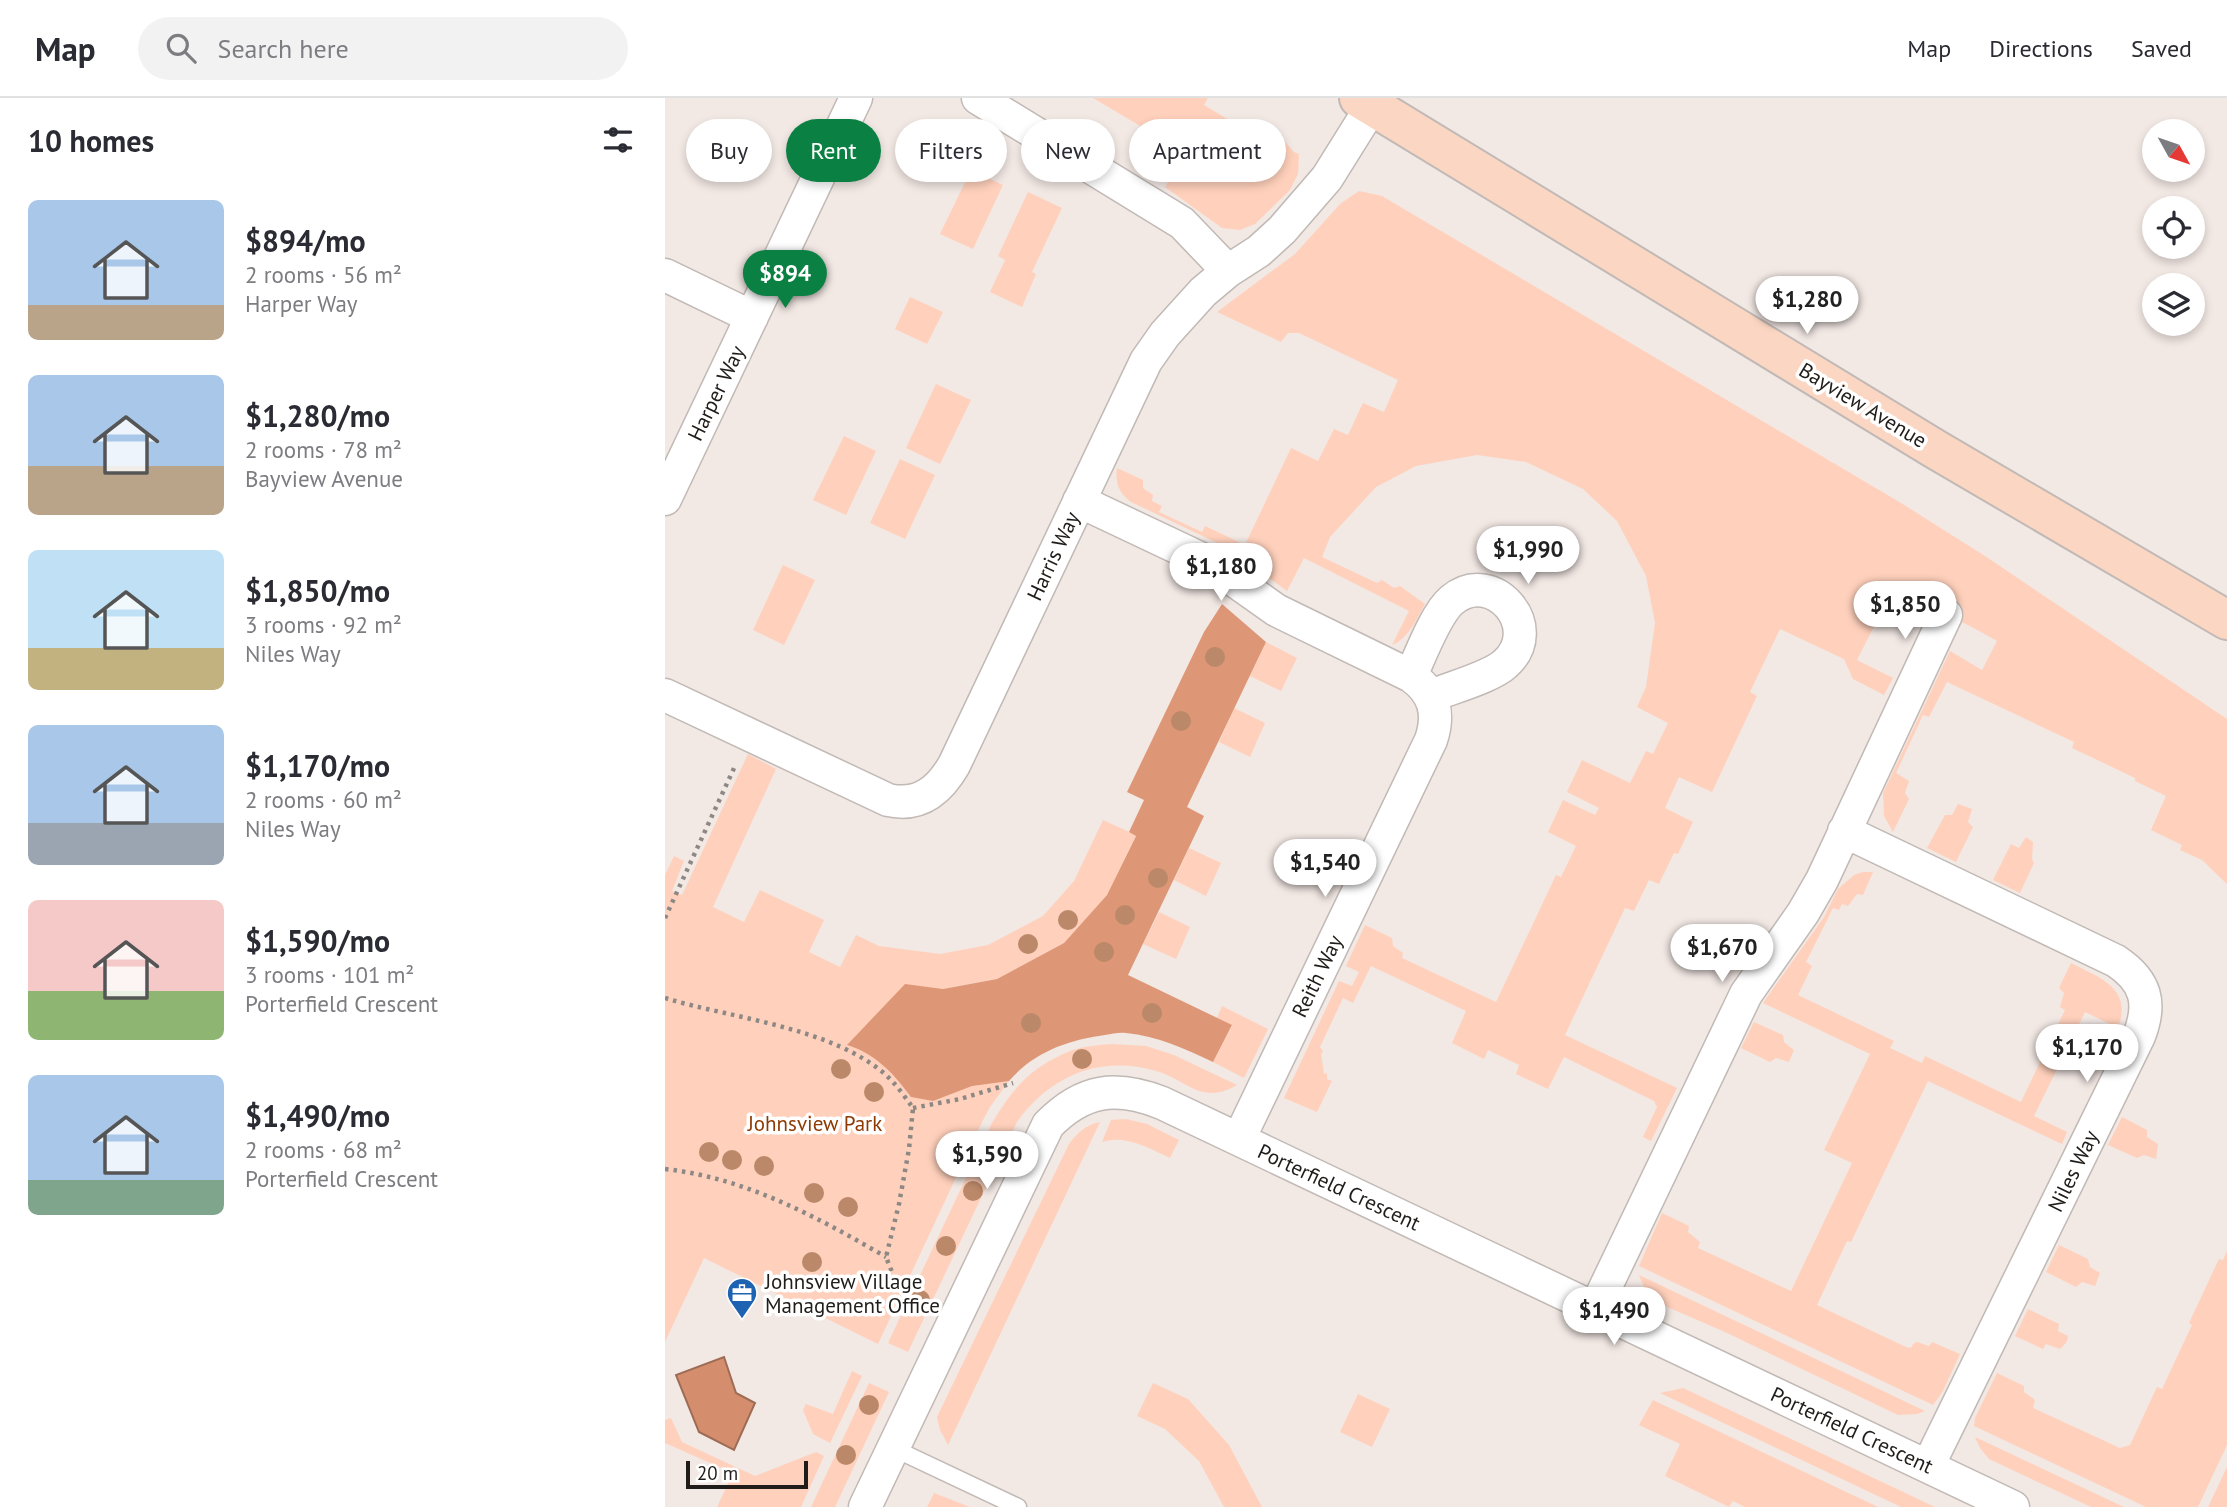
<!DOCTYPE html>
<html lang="en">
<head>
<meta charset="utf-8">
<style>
  body { margin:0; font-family:"PT Sans",sans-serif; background:#f2f2f3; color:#2b2b33; height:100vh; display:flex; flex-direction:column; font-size:26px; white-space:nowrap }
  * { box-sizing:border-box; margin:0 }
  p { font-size:23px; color:#7c7c81 }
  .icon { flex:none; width:38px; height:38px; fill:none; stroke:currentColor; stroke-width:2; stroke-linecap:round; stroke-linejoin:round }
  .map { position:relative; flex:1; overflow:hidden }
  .side { display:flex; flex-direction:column; background:#fff; width:665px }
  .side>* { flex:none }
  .hud { position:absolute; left:21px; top:21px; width:665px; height:63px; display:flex; gap:14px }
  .needle { width:46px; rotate:130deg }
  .buttons { position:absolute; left:1477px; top:21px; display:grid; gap:14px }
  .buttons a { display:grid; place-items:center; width:63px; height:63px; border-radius:50%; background:#fff; box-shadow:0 4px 10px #0003; font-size:35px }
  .scale { position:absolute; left:21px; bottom:18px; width:122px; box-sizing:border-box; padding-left:7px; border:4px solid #1f1c1a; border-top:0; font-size:19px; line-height:24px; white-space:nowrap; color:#1f1c1a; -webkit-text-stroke:5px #fff; paint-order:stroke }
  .price { position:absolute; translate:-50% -60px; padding:0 16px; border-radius:24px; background:#fff; color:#222; font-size:23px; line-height:46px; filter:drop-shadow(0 2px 4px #0008) }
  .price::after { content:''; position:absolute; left:50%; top:42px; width:21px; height:16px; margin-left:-10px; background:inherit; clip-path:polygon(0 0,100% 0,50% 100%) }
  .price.current { background:#0b8043; color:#fff }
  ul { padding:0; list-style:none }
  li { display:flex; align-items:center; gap:21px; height:175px; padding:0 28px }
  li span { display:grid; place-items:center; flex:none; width:196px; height:140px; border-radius:10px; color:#555 }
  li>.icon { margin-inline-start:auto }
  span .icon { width:84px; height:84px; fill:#fffc; stroke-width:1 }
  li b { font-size:30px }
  h2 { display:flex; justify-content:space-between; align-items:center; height:84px; padding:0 28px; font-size:30px }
  .tag { padding:0 24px; border-radius:32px; background:#fff; box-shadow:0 4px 10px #0003; font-size:24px; line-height:63px }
  .tag.current { background:#0b8043; color:#fff }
  header { display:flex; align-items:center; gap:42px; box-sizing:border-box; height:98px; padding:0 35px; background:#fff; border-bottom:2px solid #e1e1e2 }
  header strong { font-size:33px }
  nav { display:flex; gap:38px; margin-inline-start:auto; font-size:24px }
  .search { width:490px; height:63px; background:#f2f2f3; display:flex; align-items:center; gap:18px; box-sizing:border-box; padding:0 24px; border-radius:38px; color:#7c7c81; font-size:26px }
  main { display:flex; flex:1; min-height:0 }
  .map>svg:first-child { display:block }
  .green { fill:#ffd1bc }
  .forest { fill:#de9776 }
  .water { fill:#d48e6e; stroke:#9e6c55; stroke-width:2 }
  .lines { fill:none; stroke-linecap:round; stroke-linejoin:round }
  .lane-casing { stroke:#c1b9b5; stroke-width:19 }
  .street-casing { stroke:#c1b9b5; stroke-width:35 }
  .secondary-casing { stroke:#c1b9b5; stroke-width:42 }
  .path { stroke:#8e8885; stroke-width:4.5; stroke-dasharray:3.5 5; stroke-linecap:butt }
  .lane { stroke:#fff; stroke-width:16 }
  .street { stroke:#fff; stroke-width:32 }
  .secondary { stroke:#fbd6c2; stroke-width:38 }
  .tree { fill:#bb8869 }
  .labels { text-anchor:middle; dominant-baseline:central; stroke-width:7; stroke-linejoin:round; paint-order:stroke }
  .street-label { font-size:21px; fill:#1f1c1a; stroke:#fff }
  .park-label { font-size:21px; fill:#8e3a04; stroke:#fff }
  .poi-label { font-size:21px; fill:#1f1c1a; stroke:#fff; text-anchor:start }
</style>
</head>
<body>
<header>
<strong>Map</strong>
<div class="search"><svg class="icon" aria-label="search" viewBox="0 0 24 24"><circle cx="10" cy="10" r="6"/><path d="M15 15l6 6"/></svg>Search here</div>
<nav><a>Map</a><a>Directions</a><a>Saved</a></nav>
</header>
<main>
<section class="side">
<h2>10 homes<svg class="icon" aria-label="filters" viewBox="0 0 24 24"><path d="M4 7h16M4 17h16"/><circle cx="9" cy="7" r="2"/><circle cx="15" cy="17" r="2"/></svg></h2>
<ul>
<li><span style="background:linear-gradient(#a9c7e8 75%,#b9a48a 0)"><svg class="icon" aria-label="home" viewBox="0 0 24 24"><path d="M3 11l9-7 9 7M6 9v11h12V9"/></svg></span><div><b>$894/mo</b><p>2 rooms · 56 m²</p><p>Harper Way</p></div></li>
<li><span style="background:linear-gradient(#a9c7e8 65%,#b9a48a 0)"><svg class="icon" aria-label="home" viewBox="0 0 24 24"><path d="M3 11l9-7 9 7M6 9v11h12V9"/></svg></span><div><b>$1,280/mo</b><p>2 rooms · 78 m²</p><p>Bayview Avenue</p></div></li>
<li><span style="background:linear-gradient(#bfe0f5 70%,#c2b280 0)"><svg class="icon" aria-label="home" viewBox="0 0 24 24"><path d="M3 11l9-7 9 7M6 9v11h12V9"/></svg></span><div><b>$1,850/mo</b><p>3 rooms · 92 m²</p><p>Niles Way</p></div></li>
<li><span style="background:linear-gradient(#a9c7e8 70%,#9aa5b1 0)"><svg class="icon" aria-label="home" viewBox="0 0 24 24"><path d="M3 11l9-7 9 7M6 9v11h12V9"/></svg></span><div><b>$1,170/mo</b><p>2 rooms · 60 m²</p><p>Niles Way</p></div></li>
<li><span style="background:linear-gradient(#f6c9c9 65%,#8fb573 0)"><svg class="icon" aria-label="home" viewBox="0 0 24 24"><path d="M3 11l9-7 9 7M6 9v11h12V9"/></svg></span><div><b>$1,590/mo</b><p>3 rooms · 101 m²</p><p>Porterfield Crescent</p></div></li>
<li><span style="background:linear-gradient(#a9c7e8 75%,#7fa58c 0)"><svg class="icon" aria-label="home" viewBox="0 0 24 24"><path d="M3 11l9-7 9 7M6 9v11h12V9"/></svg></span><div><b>$1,490/mo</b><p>2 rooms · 68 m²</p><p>Porterfield Crescent</p></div></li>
</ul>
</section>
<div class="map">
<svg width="1562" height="1409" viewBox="0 0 1562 1409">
  <rect width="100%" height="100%" fill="#f2e8e4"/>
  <path class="green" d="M 428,0 L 543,0 L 539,7 L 589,37 L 595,26 L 616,39 L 629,54 L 634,56 L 633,76 L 625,92 L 590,126 L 575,132 L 557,130 L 500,89 L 521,55 Z
    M 306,72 L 338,87 L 308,151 L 275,136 Z
    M 694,93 L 717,98 L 1236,405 L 1320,458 L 1562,621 L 1562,786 L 1537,762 L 1515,752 L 1517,747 L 1486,732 L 1501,698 L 1470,683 L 1470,680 L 1407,650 L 1409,644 L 1282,584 L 1264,619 L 1258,617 L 1231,675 L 1244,683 L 1240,695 L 1244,701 L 1228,734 L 1219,718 L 1218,695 L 1285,553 L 1317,572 L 1332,543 C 1298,523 1263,508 1229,489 L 1192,562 L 1228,580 L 1219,597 L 1188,581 L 1179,561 L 1115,531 L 1085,594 L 1092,598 L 1047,694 L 1014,679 L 1000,710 L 1028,724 L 1013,756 L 1009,755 L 994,786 L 984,782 L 969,813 L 960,810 L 900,937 L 1012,990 L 986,1043 L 978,1039 L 992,1009 L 989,1003 L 899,959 L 883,991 L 851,976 L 854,967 L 823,952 L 819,961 L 787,945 L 801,913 L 706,868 L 688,905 L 678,900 L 655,949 L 658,953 L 656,956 L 659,976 L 662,975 L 662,981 L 667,983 L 652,1014 L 619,1000 L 674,883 L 687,888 L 694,874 L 681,868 L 700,827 L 727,840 L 728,848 L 738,855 L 737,860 L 831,904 L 891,777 L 896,779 L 911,748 L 883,734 L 898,702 L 930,717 L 934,710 L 902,694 L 917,662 L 965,685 L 981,653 L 988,656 L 1003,625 L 972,609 L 981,589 L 990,525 L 981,478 L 952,423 L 918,391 L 861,364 L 812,357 L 751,368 L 711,389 L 665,439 L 657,459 L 712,485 L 717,482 L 729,490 L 735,488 L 760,506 C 751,522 744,540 727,547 L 744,513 L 639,460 L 622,493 L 565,451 L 466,404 C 454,395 450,385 452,370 L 478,382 L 478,390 L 488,397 L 487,403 L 497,408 L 494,414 L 537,434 L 540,428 L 580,447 L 626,350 L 653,363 L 669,331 L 683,337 L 698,305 L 719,314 L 733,282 L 634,235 L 623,235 L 616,244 L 552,214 L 630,156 L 675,106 Z
    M 363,94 L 397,110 L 367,174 L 371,176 L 357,209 L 325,194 L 340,162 L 333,158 Z
    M 245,199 L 278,214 L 262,246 L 230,231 Z
    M 271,286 L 306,302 L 275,366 L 241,350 Z
    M 179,338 L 211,353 L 181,417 L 148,402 Z
    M 235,361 L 270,377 L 240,441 L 205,425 Z
    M 118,467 L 150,482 L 119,547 L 88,532 Z
    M 601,544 L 632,560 L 616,593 L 585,578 Z
    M 569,610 L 600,625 L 585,659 L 554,644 Z
    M 83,656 L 111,671 L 48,809 L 79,824 L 95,792 L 159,822 L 144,854 L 175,869 L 191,837 L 214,848 L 275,856 L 323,847 L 378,818 L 409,783 L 438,722 L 471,737 L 442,797 L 399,845 L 332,881 L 278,891 L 241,887 L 339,948 L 344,983 L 325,1009 L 317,1024 L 213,1246 L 39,1160 L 0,1244 L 0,777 L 9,758 L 19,763 L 7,793 L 17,797 Z
    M 1293,706 L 1307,711 L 1303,724 L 1308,729 L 1291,764 L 1262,750 L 1280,717 L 1287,717 Z
    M 1361,739 L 1368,744 L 1367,761 L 1369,765 L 1355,795 L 1328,782 L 1346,746 L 1354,750 Z
    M 524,750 L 556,765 L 541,798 L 509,782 Z
    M 1198,774 L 1208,774 L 1198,797 L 1192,796 L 1183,808 L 1177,806 L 1174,812 L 1168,810 L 1141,864 L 1147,868 L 1133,897 L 1229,943 L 1225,950 L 1257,965 L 1260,958 L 1356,1004 L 1400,912 L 1395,909 L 1399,895 L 1394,890 L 1406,865 C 1435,880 1468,890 1453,930 L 1420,914 L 1369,1018 L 1402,1034 L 1397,1046 L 1263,983 L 1186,1144 L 1182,1143 L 1152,1207 L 1241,1249 L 1246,1250 L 1248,1246 L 1252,1244 L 1264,1248 L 1267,1244 L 1295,1256 L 1278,1293 L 1268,1307 L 974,1168 L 997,1115 L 1024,1128 L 1023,1134 L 1035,1144 L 1033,1150 L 1126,1193 L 1187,1065 L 1159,1052 L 1205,956 L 1098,905 L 1159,819 L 1173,791 L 1189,777 Z
    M 494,814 L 525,829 L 511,861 L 478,846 Z
    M 557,908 L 603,931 L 579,980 L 548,964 L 567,928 L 552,920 Z
    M 1089,924 L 1118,937 L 1119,944 L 1129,952 L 1124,964 L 1111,960 L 1105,964 L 1076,950 Z
    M 447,946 L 481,948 L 509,957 L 572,987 C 536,1008 523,982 491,973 C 435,957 386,977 352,1024 L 243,1254 L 223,1245 L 327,1025 C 349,988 367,968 408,952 C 420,948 435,947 447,946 Z
    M 1457,1019 L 1482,1032 L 1482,1039 L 1493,1046 L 1491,1061 L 1479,1057 L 1472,1060 L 1443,1047 Z
    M 461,1021 L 482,1026 L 514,1042 L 505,1060 C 484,1050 460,1036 437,1044 L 446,1022 Z
    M 435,1024 L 283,1347 L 275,1332 L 272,1319 L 404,1046 C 413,1034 421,1027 435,1024 Z
    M 1394,1147 L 1423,1161 L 1425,1169 L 1435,1175 L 1430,1188 L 1417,1184 L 1411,1189 L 1381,1174 Z
    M 1562,1153 L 1562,1347 L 1533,1409 L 1481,1409 L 1309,1328 L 1310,1320 L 1332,1275 L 1359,1288 L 1359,1294 L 1370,1302 L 1368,1310 L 1455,1350 L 1465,1347 L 1492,1289 L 1497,1291 L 1527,1227 L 1524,1225 L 1554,1161 L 1558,1162 Z
    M 974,1177 L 1260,1313 L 1252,1316 L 1233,1317 L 1060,1234 L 993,1205 L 981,1194 Z
    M 1363,1211 L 1394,1226 L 1393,1233 L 1403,1238 C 1403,1244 1399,1247 1395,1251 L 1381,1246 L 1378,1251 L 1350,1238 Z
    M 187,1273 L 197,1278 L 165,1345 L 148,1336 L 138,1312 L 141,1306 L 168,1316 Z
    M 204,1285 L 224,1294 L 170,1409 L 146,1409 Z
    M 488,1285 L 523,1301 L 564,1347 L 597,1409 L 559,1409 L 534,1363 L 500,1331 L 472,1318 Z
    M 1018,1290 L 1270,1409 L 1236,1409 L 995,1295 Z
    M 693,1296 L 725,1311 L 707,1349 L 675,1334 Z
    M 988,1302 L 1213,1409 L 1080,1409 L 1068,1403 L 1064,1409 L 1000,1378 L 1015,1346 L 974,1327 Z
    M 6,1320 L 17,1344 L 90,1378 L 151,1354 L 159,1358 L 136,1409 L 52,1409 L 68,1375 L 0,1345 L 0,1322 Z
    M 1310,1339 L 1459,1409 L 1426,1409 L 1324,1361 L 1315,1350 Z
    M 1562,1369 L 1562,1409 L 1543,1409 Z
    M 269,1395 L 305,1409 L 262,1409 Z"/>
  <path class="forest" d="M 557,506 L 601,544 L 522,709 L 539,718 L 463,877 L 567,927 L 548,964 C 521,951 492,938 461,935 C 454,934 447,936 440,937 C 403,942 369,954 344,983 L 307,988 L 268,1003 L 246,999 C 228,975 211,956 182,947 L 240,886 L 278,891 L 332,881 L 399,845 L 442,797 L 471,738 L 464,734 L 479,702 L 462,694 L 539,534 Z"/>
  <path class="water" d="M 59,1259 L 71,1295 L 90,1305 L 69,1352 L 34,1334 L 11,1277 Z"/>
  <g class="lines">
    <g class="lane-casing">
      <path id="lane" d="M 228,1350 L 353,1409"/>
    </g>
    <g class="street-casing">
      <path id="street" d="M 313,0 L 517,125 L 563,173
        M 0,177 L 87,219
        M 0,401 L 191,0
        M 414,403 L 543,464 L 611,512 L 746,578 C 769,594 775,615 766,642 L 574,1041
        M 746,578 C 755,558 771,515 787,502 C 828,468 881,530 840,566 C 826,579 785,590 766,598
        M 0,597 L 223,702 C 254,709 274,693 289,667 L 481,263 L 500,236 L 538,194 L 563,173 L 594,153 L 617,132 L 662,80 L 707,8 L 709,0
        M 1179,733 L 1451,863 C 1481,883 1487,905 1474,938 L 1263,1368
        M 930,1211 L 1081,896 L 1138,815 L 1157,782 L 1281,517
        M 200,1409 L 383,1027 C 418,991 451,987 497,1005 L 1348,1409"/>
    </g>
    <g class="secondary-casing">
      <path id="secondary" d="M 694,0 L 1270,351 L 1562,522"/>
    </g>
    <path class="path" d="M 0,820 L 70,668
      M 0,900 C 69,921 166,929 221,977 C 231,986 240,999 248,1010 L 244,1051 L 234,1106 L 221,1159 L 233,1189 L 243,1195
      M 248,1010 L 295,1001 L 348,985
      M 0,1071 C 81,1080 152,1119 221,1159"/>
    <use href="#lane" class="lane"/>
    <use href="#street" class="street"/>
    <use href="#secondary" class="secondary"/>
  </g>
  <g class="tree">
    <circle cx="550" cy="559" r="10"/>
    <circle cx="516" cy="623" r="10"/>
    <circle cx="493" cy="780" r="10"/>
    <circle cx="460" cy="817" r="10"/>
    <circle cx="403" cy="822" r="10"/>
    <circle cx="363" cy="846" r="10"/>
    <circle cx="439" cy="854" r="10"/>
    <circle cx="487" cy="915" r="10"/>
    <circle cx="366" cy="925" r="10"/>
    <circle cx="417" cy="961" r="10"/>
    <circle cx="176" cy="971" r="10"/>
    <circle cx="209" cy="994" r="10"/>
    <circle cx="44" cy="1054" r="10"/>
    <circle cx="67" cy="1062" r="10"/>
    <circle cx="99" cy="1068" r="10"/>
    <circle cx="308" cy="1093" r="10"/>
    <circle cx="149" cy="1095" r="10"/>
    <circle cx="183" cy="1109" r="10"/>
    <circle cx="281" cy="1148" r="10"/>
    <circle cx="147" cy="1164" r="10"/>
    <circle cx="255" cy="1202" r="10"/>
    <circle cx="204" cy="1307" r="10"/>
    <circle cx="181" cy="1357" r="10"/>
  </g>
  <defs>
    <g id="office-pin" transform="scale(1.575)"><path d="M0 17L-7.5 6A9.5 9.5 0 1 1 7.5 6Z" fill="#1e62b2" stroke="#fff"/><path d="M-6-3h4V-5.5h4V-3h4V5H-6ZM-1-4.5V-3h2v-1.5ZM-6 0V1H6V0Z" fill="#fff"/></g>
  </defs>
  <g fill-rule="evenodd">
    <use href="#office-pin" x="77" y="1195"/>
  </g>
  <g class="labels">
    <g class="street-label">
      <text transform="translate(51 295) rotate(-64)">Harper Way</text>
      <text transform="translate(1198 307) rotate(31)">Bayview Avenue</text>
      <text transform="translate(388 458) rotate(-65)">Harris Way</text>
      <text transform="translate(652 878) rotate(-64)">Reith Way</text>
      <text transform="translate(1408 1073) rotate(-64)">Niles Way</text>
      <text transform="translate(674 1089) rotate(25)">Porterfield Crescent</text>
      <text transform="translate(1187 1332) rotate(25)">Porterfield Crescent</text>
    </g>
    <g class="park-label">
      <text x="150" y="1025">Johnsview Park</text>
    </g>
    <g class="poi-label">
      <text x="100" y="1183">Johnsview Village<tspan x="100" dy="24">Management Office</tspan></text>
    </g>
  </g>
</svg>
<div class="buttons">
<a><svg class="needle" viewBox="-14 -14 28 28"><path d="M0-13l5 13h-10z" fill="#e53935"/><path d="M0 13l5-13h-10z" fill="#7c7c81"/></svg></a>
<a><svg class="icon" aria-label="locate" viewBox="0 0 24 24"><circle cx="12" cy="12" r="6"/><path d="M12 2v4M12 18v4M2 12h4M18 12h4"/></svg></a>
<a><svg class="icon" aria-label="layers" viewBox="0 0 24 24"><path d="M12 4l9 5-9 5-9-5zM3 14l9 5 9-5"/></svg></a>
</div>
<div class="scale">20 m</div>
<b class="price current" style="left:120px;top:212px">$894</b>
<b class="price" style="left:1142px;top:238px">$1,280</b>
<b class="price" style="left:863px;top:488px">$1,990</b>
<b class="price" style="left:556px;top:505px">$1,180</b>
<b class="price" style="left:1240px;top:543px">$1,850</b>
<b class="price" style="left:660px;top:801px">$1,540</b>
<b class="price" style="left:1057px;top:886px">$1,670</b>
<b class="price" style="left:1422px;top:986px">$1,170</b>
<b class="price" style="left:322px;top:1093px">$1,590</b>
<b class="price" style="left:949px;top:1249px">$1,490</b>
<div class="hud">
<a class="tag">Buy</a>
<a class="tag current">Rent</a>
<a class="tag">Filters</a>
<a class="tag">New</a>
<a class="tag">Apartment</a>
</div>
</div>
</main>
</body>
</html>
